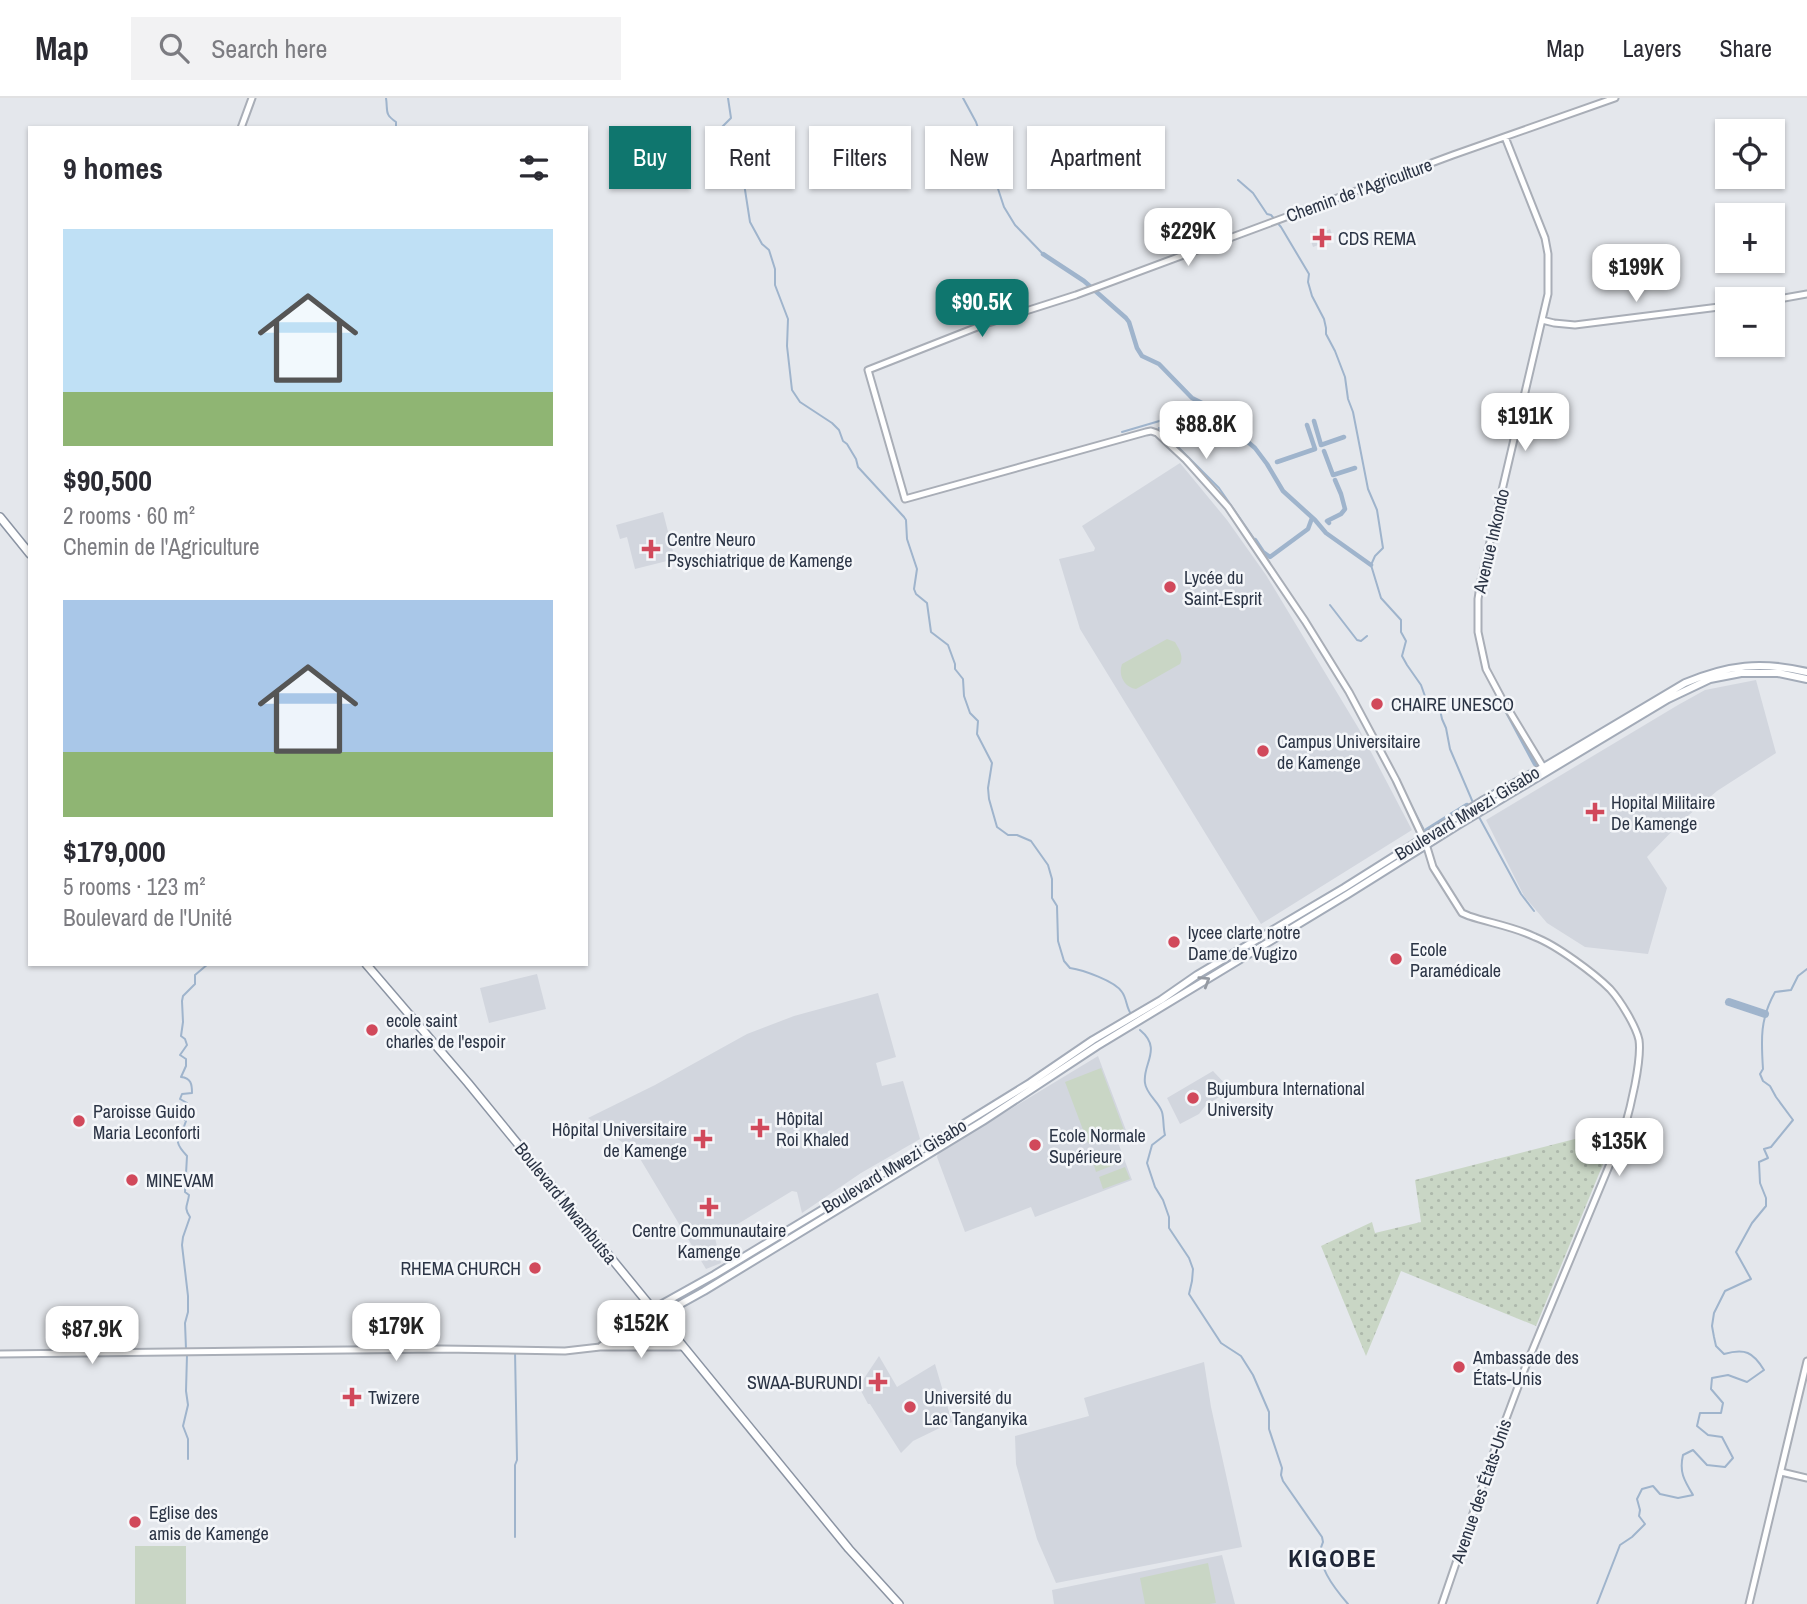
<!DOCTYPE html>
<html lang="en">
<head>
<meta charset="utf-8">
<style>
  body { margin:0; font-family:"Archivo Narrow",sans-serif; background:#f2f2f3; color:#2b2b33; height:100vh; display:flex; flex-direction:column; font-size:26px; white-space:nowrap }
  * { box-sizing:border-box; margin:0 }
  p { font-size:23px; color:#7c7c81 }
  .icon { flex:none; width:38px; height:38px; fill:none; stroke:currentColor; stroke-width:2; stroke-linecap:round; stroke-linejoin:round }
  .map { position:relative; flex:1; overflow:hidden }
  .panel { position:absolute; left:28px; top:28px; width:560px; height:840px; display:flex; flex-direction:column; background:#fff; border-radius:0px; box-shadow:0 2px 5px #0004 }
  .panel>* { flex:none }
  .hud { position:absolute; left:609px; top:28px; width:665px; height:63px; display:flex; gap:14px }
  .fabs { position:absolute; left:1715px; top:21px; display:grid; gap:14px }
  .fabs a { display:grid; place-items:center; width:70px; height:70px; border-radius:0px; background:#fff; box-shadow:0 2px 5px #0004; font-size:35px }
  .price { position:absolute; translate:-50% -60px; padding:0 16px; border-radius:14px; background:#fff; color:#222; font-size:23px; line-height:46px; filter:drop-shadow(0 2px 4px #0008) }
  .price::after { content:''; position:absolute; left:50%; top:42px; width:21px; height:16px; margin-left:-10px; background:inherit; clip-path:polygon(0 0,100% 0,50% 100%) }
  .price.on { background:#0f766e; color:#fff }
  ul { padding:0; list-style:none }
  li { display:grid; align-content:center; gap:14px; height:371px; padding:0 35px }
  li span { display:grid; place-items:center; height:217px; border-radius:0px; color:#555 }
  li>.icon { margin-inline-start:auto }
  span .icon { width:126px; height:126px; fill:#fffc; stroke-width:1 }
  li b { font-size:30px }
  h2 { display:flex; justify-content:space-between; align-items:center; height:84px; padding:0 35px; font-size:30px }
  .chip { padding:0 24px; border-radius:0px; background:#fff; box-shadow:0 2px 5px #0004; font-size:24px; line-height:63px }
  .chip.on { background:#0f766e; color:#fff }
  header { display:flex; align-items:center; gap:42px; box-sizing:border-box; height:98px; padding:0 35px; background:#fff; border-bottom:2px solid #e1e1e2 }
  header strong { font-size:33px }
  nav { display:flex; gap:38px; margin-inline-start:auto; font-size:24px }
  .search { width:490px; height:63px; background:#f2f2f3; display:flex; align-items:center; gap:18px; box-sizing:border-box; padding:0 24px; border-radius:0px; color:#7c7c81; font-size:26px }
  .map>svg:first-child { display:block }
  .built { fill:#d2d6de }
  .green { fill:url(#green-dots) }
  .pitch { fill:#c9d6c5 }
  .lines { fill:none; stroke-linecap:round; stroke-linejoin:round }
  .stream { stroke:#9fb4cc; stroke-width:2 }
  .canal { stroke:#9fb4cc; stroke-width:4.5 }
  .river { stroke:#9fb4cc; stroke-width:8 }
  .secondary-casing { stroke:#a9aeb7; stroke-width:9 }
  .primary-casing { stroke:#a3abb8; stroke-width:10 }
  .highway-casing { stroke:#8b94a3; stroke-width:10 }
  .secondary { stroke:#fff; stroke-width:5 }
  .primary { stroke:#fff; stroke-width:6 }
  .highway { stroke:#fff; stroke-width:7 }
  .oneway { stroke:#959aa2 }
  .poi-dot { fill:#d1495b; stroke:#f4f6f9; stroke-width:2.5 }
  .labels { text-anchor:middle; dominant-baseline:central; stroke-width:5; stroke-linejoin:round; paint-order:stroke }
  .street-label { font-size:18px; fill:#2b3445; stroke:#f4f6f9 }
  .poi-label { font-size:18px; fill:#2b3445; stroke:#f4f6f9; text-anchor:start }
  .district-label { font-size:24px; font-weight:bold; letter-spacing:2px; fill:#1d2536; stroke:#f4f6f9 }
</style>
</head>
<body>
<header>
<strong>Map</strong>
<div class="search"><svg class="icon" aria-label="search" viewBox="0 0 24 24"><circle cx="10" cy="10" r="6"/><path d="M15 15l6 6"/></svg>Search here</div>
<nav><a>Map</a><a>Layers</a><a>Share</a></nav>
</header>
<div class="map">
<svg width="1807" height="1506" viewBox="0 0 1807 1506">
  <defs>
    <pattern id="green-dots" width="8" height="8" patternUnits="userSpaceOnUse" patternTransform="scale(1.75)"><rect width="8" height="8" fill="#c9d6c5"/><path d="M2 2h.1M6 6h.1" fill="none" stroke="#adb8ab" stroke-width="1.8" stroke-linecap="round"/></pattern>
  </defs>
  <rect width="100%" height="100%" fill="#e4e7ec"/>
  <path class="built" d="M 1330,131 L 1334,141 L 1313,149 L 1310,140 Z
    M 1180,365 L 1227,422 L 1266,477 L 1359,631 L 1412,732 L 1261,826 L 1080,531 L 1059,461 L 1094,453 L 1095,450 L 1082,428 Z
    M 663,414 L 675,461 L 635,471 L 627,439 L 620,441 L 616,427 Z
    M 1756,582 L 1776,655 L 1717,693 L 1683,722 L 1647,759 L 1667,790 L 1648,856 L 1585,849 L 1547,825 L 1524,798 L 1486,722 L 1678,607 L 1705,592 Z
    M 537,876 L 546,911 L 489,925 L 480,890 Z
    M 878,895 L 896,959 L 876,965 L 882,988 L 903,983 L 920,1041 L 861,1075 L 802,1115 L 797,1094 L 792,1093 L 715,1140 L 721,1165 L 706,1171 L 636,1054 L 588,1020 L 655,987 L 747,936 L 794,918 Z
    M 1098,958 L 1127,1035 L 1116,1039 L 1132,1082 L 1035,1119 L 1031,1109 L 965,1134 L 937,1059 L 938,1055 Z
    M 1213,973 L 1231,992 L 1206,1007 L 1199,1016 L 1180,1026 L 1167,1000 Z
    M 879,1258 L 897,1289 L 935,1266 L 952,1324 L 913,1343 L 901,1355 L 870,1306 L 868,1306 L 860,1291 L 863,1282 Z
    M 1204,1264 L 1211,1309 L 1242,1449 L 1056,1485 L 1037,1441 L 1016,1366 L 1015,1338 L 1089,1318 L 1084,1300 Z
    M 1222,1457 L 1235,1506 L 1054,1506 L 1052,1492 Z"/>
  <path class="green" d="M 1618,1030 L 1536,1228 L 1401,1173 L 1366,1258 L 1321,1148 L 1372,1124 L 1375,1135 L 1421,1124 L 1415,1082 Z"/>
  <path class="pitch" d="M 1167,541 L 1175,544 C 1179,551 1184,558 1180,566 L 1136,591 C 1124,589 1118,577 1122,566 Z
    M 1101,970 L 1124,1032 L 1088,1045 L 1065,984 Z
    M 1109,1054 L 1114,1067 L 1096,1074 L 1092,1061 Z
    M 1125,1069 L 1130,1081 L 1103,1091 L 1099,1079 Z
    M 135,1448 L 186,1448 L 186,1506 L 135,1506 Z
    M 1208,1465 L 1216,1505 L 1209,1506 L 1145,1506 L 1140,1480 Z"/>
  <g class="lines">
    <path class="stream" d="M 386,0 C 388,13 384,16 396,24 L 396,30
      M 728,0 L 731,20 L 722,29 L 731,40 L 741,66 L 750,124 L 762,146 L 769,152 L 775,171 L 775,187 L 788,221 L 787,248 L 792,292 L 800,304 L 832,325 L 839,332 L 843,343 L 847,346 L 856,361 L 858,369 L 904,419 L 906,422 L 907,441 L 917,471 L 914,491 L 916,496 L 927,505 L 931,534 L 948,547 L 955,566 L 955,571 L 963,581 L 964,598 L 970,615 L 978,623 L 977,636 L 992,665 L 988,690 L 989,701 L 997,729 L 1008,737 L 1017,737 L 1031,743 L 1048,767 L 1052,781 L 1052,800 L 1057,808 L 1058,843 L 1064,863 L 1070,870 C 1083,872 1115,883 1122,894 C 1127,901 1126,909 1131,916
      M 963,0 L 976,24 L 1004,109 L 1015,127 L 1043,156
      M 1238,82 L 1253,95 L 1267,116 L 1271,117 L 1281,129 L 1309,176 L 1308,184 L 1312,198 L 1324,221 L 1326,230 L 1326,236 L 1335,253 L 1345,279 L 1348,301 L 1353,314 L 1368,391 L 1377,412 L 1383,450 L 1375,458 L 1371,467 L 1381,500 L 1401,522 L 1401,534 L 1406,543 L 1402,558 L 1407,567 L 1421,587 L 1426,601 L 1439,607 L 1442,621 L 1446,630 L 1450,651 L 1477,714
      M 1159,330 L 1219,390 L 1255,442
      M 1122,334 L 1173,319
      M 1273,470 L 1289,495
      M 1330,507 L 1357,542 L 1361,543 L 1367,538
      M 1327,553 L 1342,578
      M 1409,703 L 1424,732
      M 1479,719 L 1521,796 L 1534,813
      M 1140,932 C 1163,951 1142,966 1145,985 C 1146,996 1159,1004 1162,1014 C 1164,1021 1163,1030 1165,1037 L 1152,1047 L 1147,1065 L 1155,1089 L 1163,1102 L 1169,1119 L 1169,1130 L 1189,1160 L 1193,1171 L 1192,1183 L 1189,1196 L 1221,1245 L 1241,1258 L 1253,1277 L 1269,1314 L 1269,1331 L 1282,1370 L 1281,1377 L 1283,1383 L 1322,1439 L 1323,1444 C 1313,1464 1335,1491 1348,1506
      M 186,1251 L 185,1225 L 188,1214 L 188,1198 L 182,1147 L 183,1139 L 190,1119 C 183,1109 188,1107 189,1097 L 185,1094 L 187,1058 C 170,1040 181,1041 186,1023 L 180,1018 L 177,1019 L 173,1016 L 178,1011 L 184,1013 L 187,1005 L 180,1001 L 182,996 L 192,995 C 192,986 191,980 181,979 L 186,968 L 186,961 L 180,957 L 187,947 L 185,941 L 181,938 L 183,924 L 182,903 L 183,898 L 195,886 L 195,877 L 208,866
      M 187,1257 L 186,1293 L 188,1307 L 183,1328 L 188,1341 L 188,1361
      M 515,1439 L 515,1367 L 517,1362 L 515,1253
      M 1597,1506 L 1620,1447 L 1632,1439 L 1645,1426 L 1639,1418 L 1640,1412 L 1637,1401 L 1642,1391 L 1653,1388 L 1660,1396 L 1678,1400 L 1693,1397 C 1684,1382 1679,1374 1683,1357 L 1693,1352 L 1707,1367 L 1725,1369 L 1733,1360 L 1722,1339 L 1708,1337 L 1697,1328 L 1700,1315 L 1721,1315 L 1723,1305 L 1711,1291 L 1712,1280 L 1728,1277 L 1747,1284 L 1764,1272 C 1753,1254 1745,1250 1724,1256 L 1716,1248 L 1714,1239 L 1712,1228 L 1714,1215 L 1725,1193 L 1751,1181 L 1736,1154 L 1752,1125 L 1766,1108 L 1766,1100 L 1760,1085 L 1759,1064 L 1768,1060 L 1764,1051 L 1771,1049 L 1793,1022 L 1776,999 L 1770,988 L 1763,983 L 1760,976 L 1763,971 C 1761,941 1760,921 1775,894 L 1791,892 L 1798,878 L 1807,871"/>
    <path class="canal" d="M 1043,156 L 1084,183 L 1126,220 L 1129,224 L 1137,250 L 1142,258 L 1159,266 L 1192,300 L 1238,323 L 1242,339 L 1255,350 L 1267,366 L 1283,393 L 1315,422 L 1326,435 L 1371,467
      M 1314,323 L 1321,347 L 1344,339
      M 1324,353 L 1333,377 L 1355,370
      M 1277,364 L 1315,351 L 1307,327
      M 1329,425 L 1327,423 L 1341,416 L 1345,411 L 1341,396 L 1335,382
      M 1255,442 L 1263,454 L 1270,459 L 1308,431 L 1312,420
      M 1506,612 L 1535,666
      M 1427,732 L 1467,707"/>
    <path class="river" d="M 1729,904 L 1765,916"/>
    <g class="secondary-casing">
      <path id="secondary" d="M 241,30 L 252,0
        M 1505,39 L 1545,140 L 1548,156 L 1548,196 L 1481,482 L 1478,501 L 1478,534 L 1486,571 L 1502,601 L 1545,672
        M 1773,202 L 1807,196
        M 1542,222 L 1554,225 L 1575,227 L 1727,208
        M 601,1248 L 653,1211
        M 0,1256 L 441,1251 L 565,1253 L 600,1249 L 683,1249
        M 1781,1374 L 1807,1380
        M 1442,1506 L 1497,1345 L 1525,1270 L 1624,1032 C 1630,1011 1642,963 1639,942 C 1636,928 1620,902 1610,891 C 1594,875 1556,847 1535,839 C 1515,829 1490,825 1469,818 L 1462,815 L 1433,769 L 1426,746 L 1396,682 L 1349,594 L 1305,523 L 1228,409 L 1186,362 L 1157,335 L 1151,333 L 1146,334 L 905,401 L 868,272 L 985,226 L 1076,197 L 1453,57 L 1615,0
        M 1749,1506 L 1807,1263"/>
    </g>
    <g class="primary-casing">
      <path id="primary" d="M 653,1211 L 714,1177 L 928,1048 L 1030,985 L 1093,942 L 1161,902 L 1197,877 L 1344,790 L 1482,703 L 1544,669 L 1685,585 C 1728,567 1761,563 1807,574
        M 659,1218 L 704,1193 L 983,1023 L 1097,948 L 1348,796 L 1458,727 L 1668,601 L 1710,581 L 1741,575 L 1778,575 L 1807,581"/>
    </g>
    <g class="highway-casing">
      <path id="highway" d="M 0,419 L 30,456
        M 366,866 L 468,985 L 849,1451 L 899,1506"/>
    </g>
    <use href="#secondary" class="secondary"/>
    <use href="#primary" class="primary"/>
    <use href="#highway" class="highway"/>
  </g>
  <defs><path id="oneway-chevron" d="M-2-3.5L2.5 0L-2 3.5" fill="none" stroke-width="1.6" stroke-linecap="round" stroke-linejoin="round" transform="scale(1.75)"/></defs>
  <use class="oneway" href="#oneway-chevron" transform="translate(1205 883) rotate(-32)"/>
  <g class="poi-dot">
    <path d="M1318.5 129.5h7v7h7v7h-7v7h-7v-7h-7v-7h7z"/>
    <path d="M647.5 440.5h7v7h7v7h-7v7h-7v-7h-7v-7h7z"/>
    <circle cx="1170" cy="489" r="7"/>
    <circle cx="1377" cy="606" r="7"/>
    <circle cx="1263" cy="653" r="7"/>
    <path d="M1591.5 703.5h7v7h7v7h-7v7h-7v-7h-7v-7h7z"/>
    <circle cx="1174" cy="844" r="7"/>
    <circle cx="1396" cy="861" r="7"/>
    <circle cx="372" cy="932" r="7"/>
    <circle cx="1193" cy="1000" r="7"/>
    <circle cx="79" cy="1023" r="7"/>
    <path d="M756.5 1019.5h7v7h7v7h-7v7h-7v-7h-7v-7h7z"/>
    <path d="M699.5 1030.5h7v7h7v7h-7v7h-7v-7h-7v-7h7z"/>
    <circle cx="1035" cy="1047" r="7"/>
    <circle cx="132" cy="1082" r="7"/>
    <path d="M705.5 1098.5h7v7h7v7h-7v7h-7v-7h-7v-7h7z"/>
    <circle cx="535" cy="1170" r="7"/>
    <circle cx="1459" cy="1269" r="7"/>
    <path d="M874.5 1273.5h7v7h7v7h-7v7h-7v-7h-7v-7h7z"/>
    <path d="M348.5 1288.5h7v7h7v7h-7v7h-7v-7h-7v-7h7z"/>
    <circle cx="910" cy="1309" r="7"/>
    <circle cx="135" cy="1424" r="7"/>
  </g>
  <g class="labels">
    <g class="street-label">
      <text transform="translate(1359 92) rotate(-20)">Chemin de l'Agriculture</text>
      <text transform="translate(1491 443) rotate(-77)">Avenue Inkondo</text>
      <text transform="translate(1467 715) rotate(-31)">Boulevard Mwezi Gisabo</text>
      <text transform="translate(894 1068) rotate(-31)">Boulevard Mwezi Gisabo</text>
      <text transform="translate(566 1105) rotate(51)">Boulevard Mwambutsa</text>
      <text transform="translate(1481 1393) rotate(-71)">Avenue des États-Unis</text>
    </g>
    <g class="poi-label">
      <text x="1338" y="140">CDS REMA</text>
      <text x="667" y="441">Centre Neuro<tspan x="667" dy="21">Psyschiatrique de Kamenge</tspan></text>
      <text x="1184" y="479">Lycée du<tspan x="1184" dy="21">Saint-Esprit</tspan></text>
      <text x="1391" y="606">CHAIRE UNESCO</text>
      <text x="1277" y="643">Campus Universitaire<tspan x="1277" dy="21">de Kamenge</tspan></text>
      <text x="1611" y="704">Hopital Militaire<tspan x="1611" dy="21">De Kamenge</tspan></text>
      <text x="1188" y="834">lycee clarte notre<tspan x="1188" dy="21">Dame de Vugizo</tspan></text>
      <text x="1410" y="851">Ecole<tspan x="1410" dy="21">Paramédicale</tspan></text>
      <text x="386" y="922">ecole saint<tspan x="386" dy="21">charles de l'espoir</tspan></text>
      <text x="1207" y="990">Bujumbura International<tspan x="1207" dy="21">University</tspan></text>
      <text x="93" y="1013">Paroisse Guido<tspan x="93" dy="21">Maria Leconforti</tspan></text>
      <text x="776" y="1020">Hôpital<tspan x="776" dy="21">Roi Khaled</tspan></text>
      <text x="687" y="1031" text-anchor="end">Hôpital Universitaire<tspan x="687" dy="21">de Kamenge</tspan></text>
      <text x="1049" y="1037">Ecole Normale<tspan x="1049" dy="21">Supérieure</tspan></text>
      <text x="146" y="1082">MINEVAM</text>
      <text x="709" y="1132" text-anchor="middle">Centre Communautaire<tspan x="709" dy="21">Kamenge</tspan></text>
      <text x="521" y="1170" text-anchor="end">RHEMA CHURCH</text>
      <text x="1473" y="1259">Ambassade des<tspan x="1473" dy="21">États-Unis</tspan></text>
      <text x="862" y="1284" text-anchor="end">SWAA-BURUNDI</text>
      <text x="368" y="1299">Twizere</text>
      <text x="924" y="1299">Université du<tspan x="924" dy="21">Lac Tanganyika</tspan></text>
      <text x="149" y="1414">Eglise des<tspan x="149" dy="21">amis de Kamenge</tspan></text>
    </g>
    <g class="district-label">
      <text x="1333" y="1460">KIGOBE</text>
    </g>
  </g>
</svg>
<div class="fabs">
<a><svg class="icon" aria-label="locate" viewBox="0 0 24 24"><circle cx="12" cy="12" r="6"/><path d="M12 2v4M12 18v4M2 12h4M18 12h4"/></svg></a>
<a>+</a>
<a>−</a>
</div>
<b class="price" style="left:1188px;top:170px">$229K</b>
<b class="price" style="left:1636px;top:206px">$199K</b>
<b class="price on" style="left:982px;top:241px">$90.5K</b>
<b class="price" style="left:1525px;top:355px">$191K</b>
<b class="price" style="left:1206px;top:363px">$88.8K</b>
<b class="price" style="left:1619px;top:1080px">$135K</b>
<b class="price" style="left:641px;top:1262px">$152K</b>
<b class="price" style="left:396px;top:1265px">$179K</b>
<b class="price" style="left:92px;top:1268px">$87.9K</b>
<div class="hud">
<a class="chip on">Buy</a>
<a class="chip">Rent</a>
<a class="chip">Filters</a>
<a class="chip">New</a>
<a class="chip">Apartment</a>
</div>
<section class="panel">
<h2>9 homes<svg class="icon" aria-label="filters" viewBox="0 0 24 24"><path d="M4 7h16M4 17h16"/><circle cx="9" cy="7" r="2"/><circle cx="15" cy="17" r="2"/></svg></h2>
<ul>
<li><span style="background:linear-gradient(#bfe0f5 75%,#8fb573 0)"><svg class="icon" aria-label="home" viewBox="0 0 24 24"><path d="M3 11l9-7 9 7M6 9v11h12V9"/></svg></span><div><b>$90,500</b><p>2 rooms · 60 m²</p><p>Chemin de l'Agriculture</p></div></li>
<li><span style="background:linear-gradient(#a9c7e8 70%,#8fb573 0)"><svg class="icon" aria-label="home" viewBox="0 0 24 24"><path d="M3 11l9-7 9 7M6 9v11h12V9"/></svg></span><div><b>$179,000</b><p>5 rooms · 123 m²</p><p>Boulevard de l'Unité</p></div></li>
</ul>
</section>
</div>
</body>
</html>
